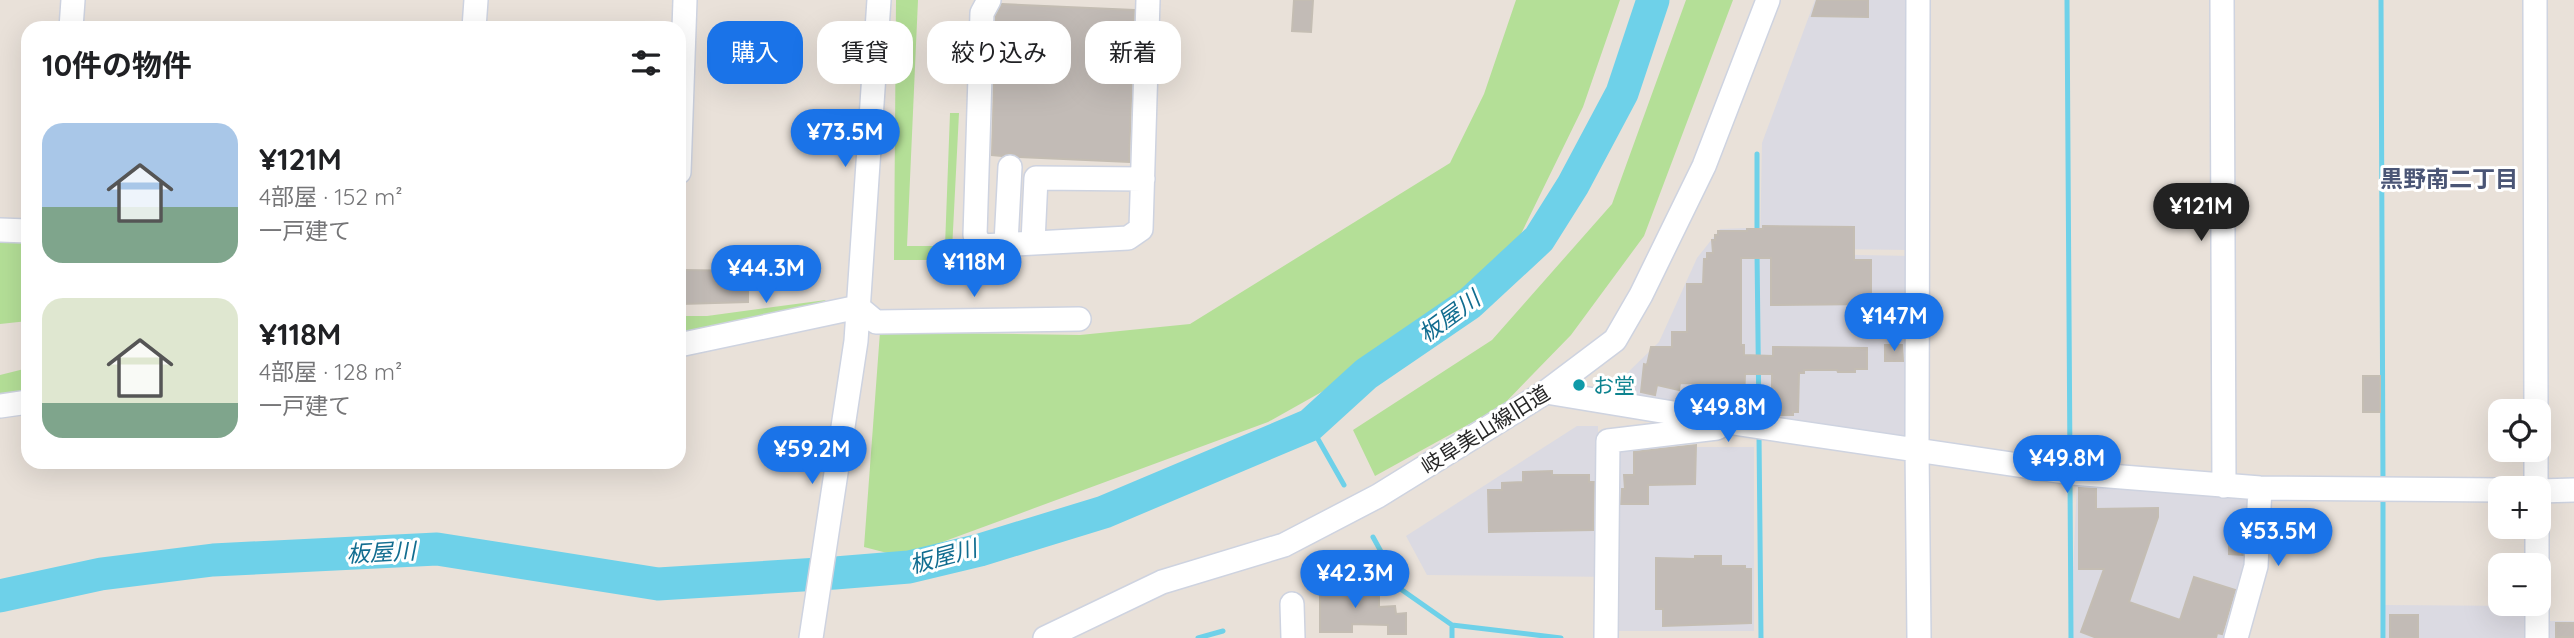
<!DOCTYPE html>
<html lang="ja">
<head>
<meta charset="utf-8">
<style>
  body { margin:0; font-family:Quicksand,"Noto Sans JP",sans-serif; background:#f2f2f2; color:#202124; height:100vh; display:flex; flex-direction:column; font-size:26px; white-space:nowrap }
  * { box-sizing:border-box; margin:0 }
  p { font-size:23px; color:#757577 }
  .icon { flex:none; width:38px; height:38px; fill:none; stroke:currentColor; stroke-width:2; stroke-linecap:round; stroke-linejoin:round }
  .map { position:relative; flex:1; overflow:hidden }
  .details { position:absolute; left:21px; top:21px; width:665px; height:448px; display:flex; flex-direction:column; background:#fff; border-radius:21px; box-shadow:0 7px 28px #0002 }
  .details>* { flex:none }
  .guide { position:absolute; left:707px; top:21px; width:665px; height:63px; display:flex; gap:14px }
  .fabs { position:absolute; left:2488px; top:399px; display:grid; gap:14px }
  .fabs a { display:grid; place-items:center; width:63px; height:63px; border-radius:14px; background:#fff; box-shadow:0 7px 28px #0002; font-size:35px }
  .price { position:absolute; translate:-50% -60px; padding:0 16px; border-radius:24px; background:#1a73e8; color:#fff; font-size:23px; line-height:46px; filter:drop-shadow(0 2px 4px #0008) }
  .price::after { content:''; position:absolute; left:50%; top:42px; width:21px; height:16px; margin-left:-10px; background:inherit; clip-path:polygon(0 0,100% 0,50% 100%) }
  .price.on { background:#222; color:#fff }
  ul { padding:0; list-style:none }
  li { display:flex; align-items:center; gap:21px; height:175px; padding:0 21px }
  li span { display:grid; place-items:center; flex:none; width:196px; height:140px; border-radius:21px; color:#555 }
  li>.icon { margin-inline-start:auto }
  span .icon { width:84px; height:84px; fill:#fffc; stroke-width:1 }
  li b { font-size:30px }
  h2 { display:flex; justify-content:space-between; align-items:center; height:84px; padding:0 21px; font-size:30px }
  .pill { padding:0 24px; border-radius:21px; background:#fff; box-shadow:0 7px 28px #0002; font-size:24px; line-height:63px }
  .pill.on { background:#1a73e8; color:#fff }
  .map>svg:first-child { display:block }
  .industrial { fill:#dbdae2 }
  .green { fill:#b4df97 }
  .lines { fill:none; stroke-linecap:round; stroke-linejoin:round }
  .stream { stroke:#6ed1e9; stroke-width:5 }
  .river { stroke:#6ed1e9; stroke-width:33 }
  .building { fill:#c2bbb6; stroke:#c4bdb3; stroke-width:2 }
  .minor-casing { stroke:#ced3e0; stroke-width:26 }
  .minor { stroke:#fff; stroke-width:23 }
  .culture-dot { fill:#0f9aa8; stroke:#fff; stroke-width:2.5 }
  .labels { text-anchor:middle; dominant-baseline:central; stroke-width:6; stroke-linejoin:round; paint-order:stroke }
  .culture-label { font-size:21px; fill:#0d838f; stroke:#fff; text-anchor:start }
  .street-label { font-size:21px; fill:#272727; stroke:#fff }
  .neighbourhood-label { font-size:23px; font-weight:bold; fill:#4a5575; stroke:#fff }
  .water-label { font-size:23px; font-style:italic; fill:#126d90; stroke:#fff }
</style>
</head>
<body>
<div class="map">
<svg width="2574" height="638" viewBox="0 0 2574 638">
  <rect width="100%" height="100%" fill="#e9e1d9"/>
  <path class="industrial" d="M 1815,0 L 1910,0 L 1909,250 L 1760,248 L 1762,143 Z
    M 1748,228 L 1749,253 L 1913,256 L 1906,440 L 1614,394 L 1616,384 L 1659,342 L 1697,258 L 1720,229 Z
    M 1577,426 L 1598,426 L 1598,447 L 1754,447 L 1754,631 L 1615,631 L 1615,577 L 1427,575 L 1406,536 Z
    M 2077,482 L 2249,500 L 2247,562 L 2225,638 L 2070,638 Z
    M 2385,605 L 2525,606 L 2526,638 L 2386,638 Z
    M 2547,621 L 2574,621 L 2574,638 L 2547,638 Z"/>
  <path class="green" d="M 896,0 L 918,0 L 907,246 L 945,246 L 950,113 L 959,113 L 952,250 L 963,260 L 894,260 Z
    M 1516,0 L 1620,0 L 1583,107 L 1520,236 L 1466,291 L 1334,385 L 1268,422 L 937,544 L 895,555 L 864,547 L 880,332 L 1080,335 L 1190,324 L 1450,163 L 1484,94 Z
    M 1686,0 L 1733,0 L 1644,236 L 1571,335 L 1502,406 L 1375,476 L 1353,430 L 1492,340 L 1612,204 Z
    M 0,240 L 28,241 L 28,321 L 0,324 Z
    M 826,300 L 805,315 L 679,336 L 679,316 L 707,316 Z
    M 28,368 L 28,393 L 0,398 L 0,375 Z"/>
  <g class="lines">
    <path class="stream" d="M 2067,0 L 2070,466
      M 2381,0 L 2383,483
      M 1757,154 L 1757,235
      M 1757,252 L 1759,421
      M 1310,425 L 1344,485
      M 1759,434 L 1761,638
      M 2070,479 L 2071,638
      M 2383,493 L 2383,638
      M 1373,537 L 1402,590 L 1452,625 L 1561,638
      M 1452,625 L 1452,638
      M 1198,638 L 1223,631"/>
    <path class="river" d="M 0,596 L 101,574 L 213,560 L 437,549 L 658,584 L 835,573 L 909,567 L 980,550 L 1104,512 L 1310,425 L 1366,374 L 1470,303 L 1539,239 L 1573,185 L 1622,93 L 1653,0"/>
  </g>
  <path class="building" d="M 1294,0 L 1313,0 L 1311,32 L 1292,31 Z
    M 1817,0 L 1868,0 L 1868,17 L 1812,16 Z
    M 1002,4 L 1134,10 L 1129,162 L 1019,157 L 1010,153 L 1002,156 L 992,155 L 996,16 Z
    M 1763,226 L 1854,227 L 1854,260 L 1871,260 L 1871,304 L 1771,305 L 1771,258 L 1741,258 L 1741,345 L 1744,345 L 1744,355 L 1773,356 L 1773,347 L 1867,348 L 1867,369 L 1855,369 L 1855,372 L 1838,372 L 1837,370 L 1804,370 L 1804,373 L 1799,373 L 1798,412 L 1793,412 L 1793,415 L 1779,415 L 1779,401 L 1772,401 L 1772,374 L 1745,374 L 1744,400 L 1728,400 L 1728,384 L 1680,383 L 1679,390 L 1657,385 L 1655,395 L 1641,392 L 1644,364 L 1647,365 L 1651,347 L 1672,347 L 1672,332 L 1687,332 L 1687,284 L 1703,284 L 1704,259 L 1707,259 L 1707,253 L 1713,253 L 1712,240 L 1715,240 L 1715,235 L 1718,235 L 1718,231 L 1747,231 L 1747,229 L 1763,229 Z
    M 682,270 L 748,271 L 748,302 L 682,304 Z
    M 1885,345 L 1902,345 L 1903,361 L 1885,361 Z
    M 2363,376 L 2380,376 L 2380,412 L 2363,412 Z
    M 1696,445 L 1695,484 L 1648,485 L 1648,504 L 1621,504 L 1622,489 L 1625,489 L 1624,475 L 1634,475 L 1634,452 Z
    M 1552,471 L 1552,475 L 1589,475 L 1589,482 L 1594,482 L 1593,530 L 1489,532 L 1488,490 L 1502,490 L 1502,483 L 1523,482 L 1523,472 Z
    M 2079,488 L 2096,489 L 2096,509 L 2158,508 L 2158,517 L 2129,602 L 2180,620 L 2194,577 L 2235,590 L 2222,634 L 2217,633 L 2216,638 L 2097,638 L 2081,632 L 2104,569 L 2079,569 Z
    M 2229,532 L 2244,532 L 2243,555 L 2229,554 Z
    M 1695,556 L 1721,556 L 1721,566 L 1745,566 L 1745,569 L 1751,569 L 1751,623 L 1663,626 L 1663,609 L 1656,609 L 1656,558 L 1695,559 Z
    M 1320,580 L 1344,580 L 1345,583 L 1362,588 L 1359,595 L 1379,595 L 1379,607 L 1395,606 L 1396,614 L 1406,613 L 1406,634 L 1388,634 L 1388,625 L 1352,624 L 1352,632 L 1320,632 Z
    M 2390,615 L 2418,615 L 2418,638 L 2390,638 Z
    M 2556,623 L 2574,623 L 2574,637 L 2556,637 Z"/>
  <g class="lines">
    <g class="minor-casing">
      <path id="minor" d="M 989,0 L 982,13 L 975,235 L 981,246 L 1128,238 L 1141,229 L 1148,0
        M 1918,0 L 1917,449 L 1919,638
        M 2222,0 L 2224,486
        M 2535,0 L 2536,411
        M 71,28 L 73,0
        M 474,28 L 476,0
        M 679,172 L 685,0
        M 0,230 L 28,231
        M 1033,242 L 1036,178 L 1143,179
        M 1006,243 L 1010,167
        M 679,345 L 858,307 L 876,322 L 1079,319
        M 1546,392 L 1740,424 L 2072,473 L 2260,488 L 2501,490
        M 0,406 L 28,402
        M 2536,450 L 2536,488
        M 2539,491 L 2574,490
        M 2537,527 L 2537,565
        M 1292,604 L 1293,638
        M 2537,604 L 2537,638
        M 811,638 L 856,341 L 879,0
        M 1045,638 L 1162,582 L 1284,545 L 1378,496 L 1546,392 L 1615,340 L 1641,295 L 1704,166 L 1768,0
        M 1606,638 L 1608,441 L 1717,428
        M 2236,638 L 2256,566 L 2260,488"/>
    </g>
    <use href="#minor" class="minor"/>
  </g>
  <circle class="culture-dot" cx="1579" cy="385" r="7"/>
  <g class="labels">
    <g class="culture-label">
      <text x="1593" y="385">お堂</text>
    </g>
    <g class="street-label">
      <text transform="translate(1485 429) rotate(-32)">岐阜美山線旧道</text>
    </g>
    <g class="neighbourhood-label">
      <text x="2449" y="178">黒野南二丁目</text>
    </g>
    <g class="water-label">
      <text transform="translate(1449 316) rotate(-36)">板屋川</text>
      <text transform="translate(381 552) rotate(-3)">板屋川</text>
      <text transform="translate(943 556) rotate(-15)">板屋川</text>
    </g>
  </g>
</svg>
<div class="fabs">
<a><svg class="icon" aria-label="locate" viewBox="0 0 24 24"><circle cx="12" cy="12" r="6"/><path d="M12 2v4M12 18v4M2 12h4M18 12h4"/></svg></a>
<a>+</a>
<a>−</a>
</div>
<b class="price" style="left:845px;top:169px">¥73.5M</b>
<b class="price on" style="left:2201px;top:243px">¥121M</b>
<b class="price" style="left:974px;top:299px">¥118M</b>
<b class="price" style="left:766px;top:305px">¥44.3M</b>
<b class="price" style="left:1894px;top:353px">¥147M</b>
<b class="price" style="left:1728px;top:444px">¥49.8M</b>
<b class="price" style="left:812px;top:486px">¥59.2M</b>
<b class="price" style="left:2067px;top:495px">¥49.8M</b>
<b class="price" style="left:2278px;top:568px">¥53.5M</b>
<b class="price" style="left:1355px;top:610px">¥42.3M</b>
<div class="guide">
<a class="pill on">購入</a>
<a class="pill">賃貸</a>
<a class="pill">絞り込み</a>
<a class="pill">新着</a>
</div>
<section class="details">
<h2>10件の物件<svg class="icon" aria-label="filters" viewBox="0 0 24 24"><path d="M4 7h16M4 17h16"/><circle cx="9" cy="7" r="2"/><circle cx="15" cy="17" r="2"/></svg></h2>
<ul>
<li><span style="background:linear-gradient(#a9c7e8 60%,#7fa58c 0)"><svg class="icon" aria-label="home" viewBox="0 0 24 24"><path d="M3 11l9-7 9 7M6 9v11h12V9"/></svg></span><div><b>¥121M</b><p>4部屋 · 152 m²</p><p>一戸建て</p></div></li>
<li><span style="background:linear-gradient(#dfe7d0 75%,#7fa58c 0)"><svg class="icon" aria-label="home" viewBox="0 0 24 24"><path d="M3 11l9-7 9 7M6 9v11h12V9"/></svg></span><div><b>¥118M</b><p>4部屋 · 128 m²</p><p>一戸建て</p></div></li>
</ul>
</section>
</div>
</body>
</html>
